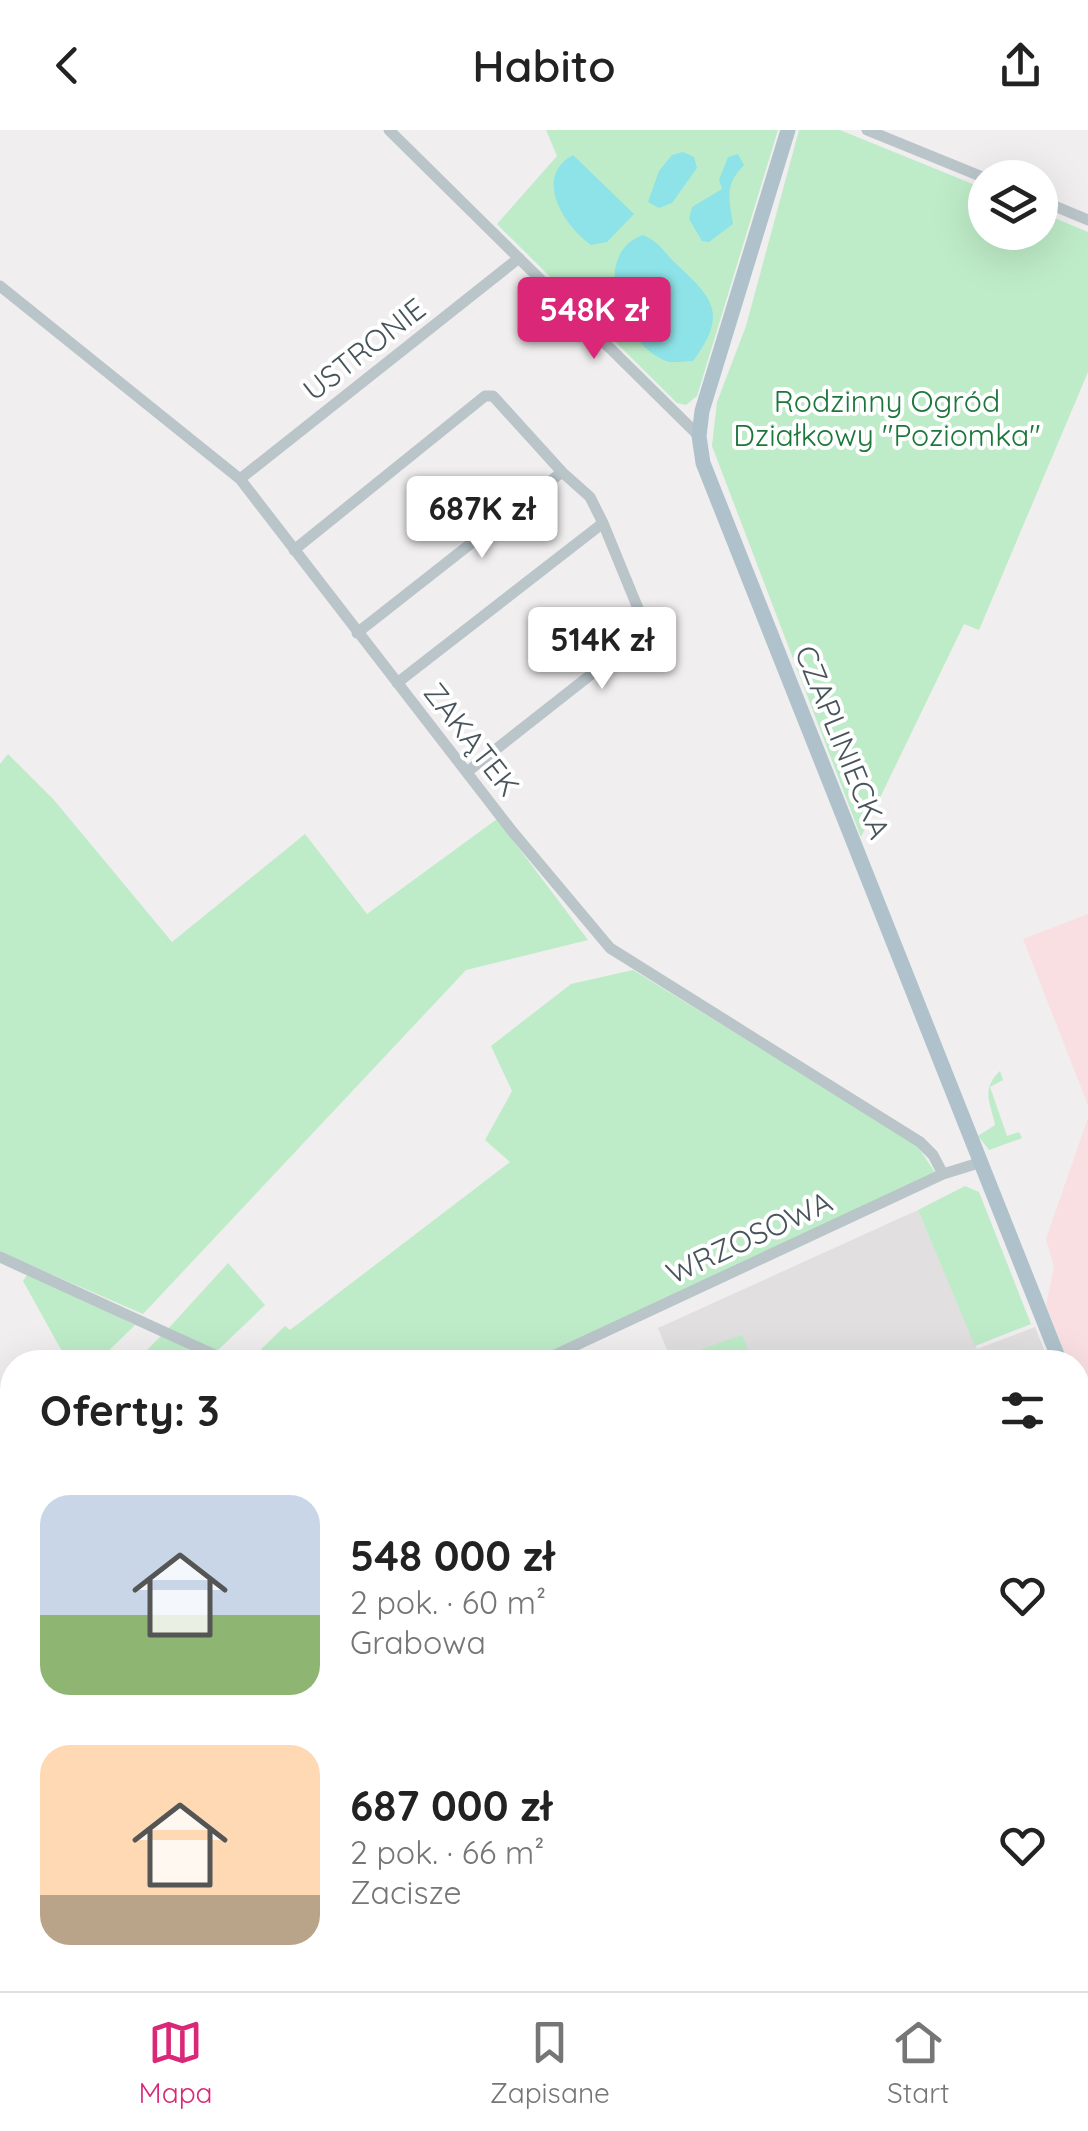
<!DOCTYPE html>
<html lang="pl">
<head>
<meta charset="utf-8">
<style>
  body { margin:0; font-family:Quicksand,sans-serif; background:#f6f6f6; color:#222; height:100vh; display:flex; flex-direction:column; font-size:38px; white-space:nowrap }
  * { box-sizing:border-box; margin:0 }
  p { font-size:32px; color:#767676 }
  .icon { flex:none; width:55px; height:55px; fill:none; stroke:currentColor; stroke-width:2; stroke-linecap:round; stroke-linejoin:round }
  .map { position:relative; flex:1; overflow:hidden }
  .details { position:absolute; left:0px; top:1220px; width:1090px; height:642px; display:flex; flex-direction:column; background:#fff; border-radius:40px 40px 0 0; box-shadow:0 10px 40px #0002 }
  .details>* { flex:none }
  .buttons { position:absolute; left:968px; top:30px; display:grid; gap:20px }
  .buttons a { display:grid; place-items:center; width:90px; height:90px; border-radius:50%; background:#fff; box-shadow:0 10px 40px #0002; font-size:50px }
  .price { position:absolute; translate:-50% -85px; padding:0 22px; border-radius:10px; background:#fff; color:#222; font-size:32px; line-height:65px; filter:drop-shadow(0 2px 5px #0008) }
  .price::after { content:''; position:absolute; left:50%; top:60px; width:30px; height:22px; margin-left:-15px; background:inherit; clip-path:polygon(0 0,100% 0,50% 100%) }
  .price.selected { background:#db2777; color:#fff }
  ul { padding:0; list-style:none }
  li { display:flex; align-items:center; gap:30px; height:250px; padding:0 40px }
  li span { display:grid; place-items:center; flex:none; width:280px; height:200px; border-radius:30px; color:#555 }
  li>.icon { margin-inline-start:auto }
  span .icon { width:120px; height:120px; fill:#fffc; stroke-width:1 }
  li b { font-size:42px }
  h2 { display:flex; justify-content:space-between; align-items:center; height:120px; padding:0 40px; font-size:42px }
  header { display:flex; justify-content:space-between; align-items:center; height:130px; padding:0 40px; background:#fff; font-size:45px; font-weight:600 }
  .dock { display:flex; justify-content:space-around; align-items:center; height:140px; border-top:2px solid #e0e0e0; background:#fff; font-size:28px; color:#767676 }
  .dock a { display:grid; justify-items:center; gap:5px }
  .dock .selected { color:#db2777 }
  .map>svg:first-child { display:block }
  .education { fill:#e1dfdf }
  .medical { fill:#f9dfe1 }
  .green { fill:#beecc8 }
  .water { fill:#8de3e7 }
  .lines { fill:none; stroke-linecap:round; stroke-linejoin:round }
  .minor { stroke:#bac5ca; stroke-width:11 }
  .major { stroke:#afc2cb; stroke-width:15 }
  .labels { text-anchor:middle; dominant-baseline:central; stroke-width:8; stroke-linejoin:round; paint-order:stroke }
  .street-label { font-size:30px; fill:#47545a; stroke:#fff }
  .park-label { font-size:30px; fill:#1c773a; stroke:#fff }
</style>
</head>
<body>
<header><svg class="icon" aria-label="back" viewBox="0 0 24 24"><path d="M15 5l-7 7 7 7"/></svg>Habito<svg class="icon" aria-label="share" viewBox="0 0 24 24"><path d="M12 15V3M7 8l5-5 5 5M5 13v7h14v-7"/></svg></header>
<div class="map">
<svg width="1088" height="1861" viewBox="0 0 1088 1861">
  <rect width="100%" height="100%" fill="#f0eeee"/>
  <path class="education" d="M 918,1080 L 977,1219 L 1035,1197 L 1049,1232 L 672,1232 L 658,1198 Z
    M 1078,1308 L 1088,1335 L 1088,1485 L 1078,1489 Z
    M 1088,1737 L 1088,1861 L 1055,1861 L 1046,1850 L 1078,1850 L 1078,1741 Z"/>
  <path class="medical" d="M 1088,784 L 1088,975 L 1023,809 Z
    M 1088,988 L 1088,1269 L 1079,1261 L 1078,1232 L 1068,1232 L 1046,1175 L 1054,1137 L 1046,1109 Z"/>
  <path class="green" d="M 546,0 L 778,0 L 697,266 L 686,275 L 677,273 L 497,94 L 557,26 Z
    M 799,0 L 840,0 L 985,59 L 985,102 L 1040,102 L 1040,82 L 1088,102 L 1088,242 L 979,500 L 964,494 L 861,707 L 712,316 L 717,272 L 746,196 Z
    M 8,624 L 54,670 L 172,812 L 305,704 L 367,784 L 497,689 L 588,810 L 466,840 L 143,1184 L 0,1122 L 0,634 Z
    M 633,840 L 916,1014 L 936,1044 L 528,1232 L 248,1232 L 285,1196 L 290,1200 L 510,1032 L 485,1010 L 512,961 L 491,916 L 571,854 Z
    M 1000,941 L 1003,950 L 990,957 L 1007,1006 L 1019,1002 L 1022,1008 L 989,1020 L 978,1006 L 995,995 C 991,973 980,960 1000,941 Z
    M 965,1056 L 979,1062 L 1031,1194 L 975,1216 L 918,1080 Z
    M 228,1133 L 265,1175 L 217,1221 L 167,1200 Z
    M 29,1142 L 135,1195 L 97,1232 L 68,1232 L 23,1151 Z
    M 742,1205 L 753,1232 L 707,1232 L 702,1219 Z
    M 161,1206 L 208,1228 L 203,1232 L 135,1232 Z
    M 1088,1570 L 1088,1737 L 1078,1741 L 1078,1593 Z
    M 2,1729 L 12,1738 L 12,1850 L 721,1850 L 706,1861 L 0,1861 Z
    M 829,1850 L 985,1850 L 981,1861 L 837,1861 Z"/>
  <path class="water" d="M 683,22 L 694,27 L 697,38 L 672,73 L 659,78 L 648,72 L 659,41 L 672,25 Z
    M 738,24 L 744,35 C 724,55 729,69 733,94 L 709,112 L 702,111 L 689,89 L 692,77 L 722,59 L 719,50 L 728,27 Z
    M 573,25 L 634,84 L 607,112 L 591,115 C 565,97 532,47 573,25 Z
    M 643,105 C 657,111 663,120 673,131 C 711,167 730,181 693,231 C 686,231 675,233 669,232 C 623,218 587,125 643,105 Z"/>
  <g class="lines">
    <path class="minor" d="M 389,0 L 699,306
      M 867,0 L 985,48
      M 1040,70 L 1088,90
      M 0,156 L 240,349 L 512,701 L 610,818 L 920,1012 L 933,1025 L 943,1044
      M 240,349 L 519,128
      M 294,420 L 485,266 L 493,266 L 562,342
      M 357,503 L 562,342 L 590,367 L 603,393
      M 397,553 L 603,393 L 644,493 L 640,506 L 467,642
      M 0,1127 L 230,1232
      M 540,1232 L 943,1044 L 982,1032"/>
    <path class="major" d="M 788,0 L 702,281 L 699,306 L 703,333 L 1060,1232
      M 1078,1277 L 1088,1304"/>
  </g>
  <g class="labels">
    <g class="street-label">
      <text transform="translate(364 219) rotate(-38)">USTRONIE</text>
      <text transform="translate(472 609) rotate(52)">ZAKĄTEK</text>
      <text transform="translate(843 612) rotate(68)">CZAPLINIECKA</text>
      <text transform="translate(749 1107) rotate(-25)">WRZOSOWA</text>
    </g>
    <g class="park-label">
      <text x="887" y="271">Rodzinny Ogród<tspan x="887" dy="34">Działkowy "Poziomka"</tspan></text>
    </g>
  </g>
</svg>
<div class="buttons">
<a><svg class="icon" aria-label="layers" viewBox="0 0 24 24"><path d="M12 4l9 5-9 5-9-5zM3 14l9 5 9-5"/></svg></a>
</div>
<b class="price selected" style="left:594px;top:232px">548K zł</b>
<b class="price" style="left:482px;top:431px">687K zł</b>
<b class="price" style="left:602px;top:562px">514K zł</b>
<section class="details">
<h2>Oferty: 3<svg class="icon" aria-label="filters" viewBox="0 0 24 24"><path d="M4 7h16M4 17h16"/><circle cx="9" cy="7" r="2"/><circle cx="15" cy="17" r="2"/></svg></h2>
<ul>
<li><span style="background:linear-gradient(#c9d6e8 60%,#8fb573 0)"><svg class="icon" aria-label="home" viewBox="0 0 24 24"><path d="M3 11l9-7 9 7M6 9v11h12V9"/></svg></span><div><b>548 000 zł</b><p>2 pok. · 60 m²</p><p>Grabowa</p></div><svg class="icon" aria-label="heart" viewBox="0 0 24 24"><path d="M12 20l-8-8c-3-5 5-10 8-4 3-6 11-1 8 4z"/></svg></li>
<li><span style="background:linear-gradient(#ffd9b3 75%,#b9a48a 0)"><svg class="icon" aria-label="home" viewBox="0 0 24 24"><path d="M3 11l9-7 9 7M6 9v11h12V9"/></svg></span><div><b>687 000 zł</b><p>2 pok. · 66 m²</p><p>Zacisze</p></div><svg class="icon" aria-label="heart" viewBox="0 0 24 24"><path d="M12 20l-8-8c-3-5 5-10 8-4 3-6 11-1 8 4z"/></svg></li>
</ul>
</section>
</div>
<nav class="dock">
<a class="selected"><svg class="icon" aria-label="map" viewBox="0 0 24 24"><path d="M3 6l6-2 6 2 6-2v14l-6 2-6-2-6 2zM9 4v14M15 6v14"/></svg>Mapa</a>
<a><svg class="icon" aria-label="saved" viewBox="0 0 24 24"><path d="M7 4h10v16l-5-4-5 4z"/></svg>Zapisane</a>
<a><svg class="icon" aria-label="home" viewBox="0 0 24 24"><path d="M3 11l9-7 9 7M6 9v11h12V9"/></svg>Start</a>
</nav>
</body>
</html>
